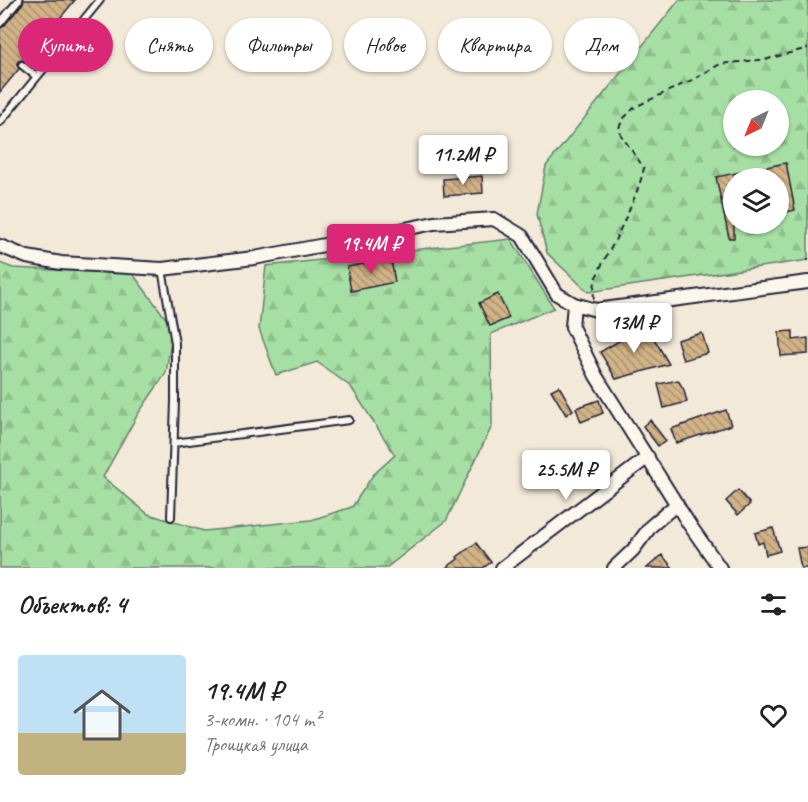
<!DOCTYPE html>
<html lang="ru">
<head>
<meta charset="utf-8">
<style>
  body { margin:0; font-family:Caveat,sans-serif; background:#f2f2f2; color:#222; height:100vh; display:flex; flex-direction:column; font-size:22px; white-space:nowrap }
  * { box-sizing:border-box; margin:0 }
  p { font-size:20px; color:#767676 }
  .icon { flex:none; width:33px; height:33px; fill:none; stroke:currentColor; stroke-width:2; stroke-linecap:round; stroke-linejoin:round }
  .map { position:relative; height:568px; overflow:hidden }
  .drawer { display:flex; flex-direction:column; background:#fff; flex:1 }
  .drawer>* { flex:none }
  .banner { position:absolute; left:18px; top:18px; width:772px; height:54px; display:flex; gap:12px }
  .needle { width:39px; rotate:223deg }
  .tools { position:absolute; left:723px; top:90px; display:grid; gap:12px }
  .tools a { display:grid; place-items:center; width:66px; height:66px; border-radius:50%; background:#fff; box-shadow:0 2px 4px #0004; font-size:30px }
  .price { position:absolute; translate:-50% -51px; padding:0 14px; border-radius:6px; background:#fff; color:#222; font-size:20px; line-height:39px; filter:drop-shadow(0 2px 3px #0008) }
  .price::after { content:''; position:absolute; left:50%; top:36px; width:18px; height:14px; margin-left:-9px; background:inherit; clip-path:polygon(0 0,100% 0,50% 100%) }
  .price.selected { background:#db2777; color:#fff }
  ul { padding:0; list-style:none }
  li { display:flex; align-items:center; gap:18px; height:150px; padding:0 18px }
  li span { display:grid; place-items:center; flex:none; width:168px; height:120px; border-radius:6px; color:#555 }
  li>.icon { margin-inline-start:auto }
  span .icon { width:72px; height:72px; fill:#fffc; stroke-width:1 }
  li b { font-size:26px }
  h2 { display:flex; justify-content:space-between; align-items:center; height:72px; padding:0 18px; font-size:26px }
  .chip { padding:0 21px; border-radius:27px; background:#fff; box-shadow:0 2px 4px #0004; font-size:21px; line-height:54px }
  .chip.selected { background:#db2777; color:#fff }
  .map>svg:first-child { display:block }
  .forest { fill:url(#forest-firs); stroke:#64806f; stroke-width:1.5; fill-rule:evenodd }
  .building { fill:url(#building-back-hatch); stroke:#22223b; stroke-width:1.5 }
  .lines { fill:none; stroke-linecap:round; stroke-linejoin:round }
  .lane-casing { stroke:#22223b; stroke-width:10 }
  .street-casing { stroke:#22223b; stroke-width:16 }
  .path { stroke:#22223b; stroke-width:2; stroke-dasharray:6 4.5; stroke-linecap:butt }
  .lane { stroke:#fbf7ec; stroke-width:6 }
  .street { stroke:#fbf7ec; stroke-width:12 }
</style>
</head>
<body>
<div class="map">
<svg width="808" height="568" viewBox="0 0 808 568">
  <defs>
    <pattern id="forest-firs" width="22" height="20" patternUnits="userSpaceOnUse" patternTransform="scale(1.5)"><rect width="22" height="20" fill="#a6dfa3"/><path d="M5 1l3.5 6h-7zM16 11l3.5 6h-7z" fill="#8fbf8d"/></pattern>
    <pattern id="building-back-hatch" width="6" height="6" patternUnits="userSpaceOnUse" patternTransform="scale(1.5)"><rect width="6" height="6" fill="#d2b386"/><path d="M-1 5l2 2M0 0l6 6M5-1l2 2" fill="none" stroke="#aa916f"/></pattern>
  </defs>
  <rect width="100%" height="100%" fill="#f3e9d8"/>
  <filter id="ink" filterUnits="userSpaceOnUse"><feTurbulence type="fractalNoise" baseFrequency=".0167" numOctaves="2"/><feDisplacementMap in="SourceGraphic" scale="12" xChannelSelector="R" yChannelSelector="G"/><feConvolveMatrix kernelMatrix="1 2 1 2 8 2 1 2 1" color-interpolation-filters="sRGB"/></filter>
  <g filter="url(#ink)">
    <path class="forest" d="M 679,0 L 808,0 L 808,260 L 588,292 L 547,253 L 537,214 L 546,166 ZM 734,100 L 778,100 L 778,146 L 734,146 ZM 734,178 L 778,178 L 778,224 L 734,224 Z
      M 511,239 L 554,308 L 491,334 L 492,426 L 446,521 L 386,568 L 0,568 L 0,263 L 13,268 L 133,274 L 173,328 L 166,373 L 138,414 L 103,477 L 148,514 L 204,531 L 311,520 L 352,507 L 373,475 L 395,455 L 351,387 L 317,362 L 276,375 L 259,329 L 266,266 Z"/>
    <path class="building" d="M 24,0 L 75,0 L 25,61 L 22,60 L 18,61 L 17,65 L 19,69 L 0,92 L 0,28 L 4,26 L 23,3 Z
      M 786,163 L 795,210 L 778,214 L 778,178 L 734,178 L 734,238 L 729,238 L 716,177 Z
      M 482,176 L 483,193 L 444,196 L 443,179 Z
      M 391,259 L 395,282 L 351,291 L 347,267 Z
      M 498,294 L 509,318 L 490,326 L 479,303 Z
      M 646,325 L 669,364 L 616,379 L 600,352 Z
      M 793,331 L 793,340 L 808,338 L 808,354 L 781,356 L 779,332 Z
      M 702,333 L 708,353 L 683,360 L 677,340 Z
      M 678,380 L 684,390 L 687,402 L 664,408 L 658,384 Z
      M 559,386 L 573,410 L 566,415 L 551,390 Z
      M 599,400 L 603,413 L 581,422 L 576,408 Z
      M 726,410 L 731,425 L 676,443 L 671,429 Z
      M 650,420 L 666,441 L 658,446 L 643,426 Z
      M 738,490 L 750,504 L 738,515 L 726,501 Z
      M 773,528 L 780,551 L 766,555 L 763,542 L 758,544 L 755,533 Z
      M 476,543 L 491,562 L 483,568 L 446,568 L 458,559 L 457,557 Z
      M 808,547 L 808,568 L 801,568 L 797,548 Z
      M 662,555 L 673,568 L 647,568 Z"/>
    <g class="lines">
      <g class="lane-casing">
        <path id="lane" d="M 0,23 L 19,0
          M 22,65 L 37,77
          M 0,122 L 100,0
          M 162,269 L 175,343 L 175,401 L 171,517
          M 174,443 L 349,420"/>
      </g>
      <g class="street-casing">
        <path id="street" d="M 0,246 L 27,257 L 61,263 L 162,269 L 254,258 L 362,238 L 434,223 L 494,219 L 522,236 L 557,294 L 574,304 L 596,310 L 808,282
          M 574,304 L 572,327 L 596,376 L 689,524 L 720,568
          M 502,568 L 648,457
          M 614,568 L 633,550 L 651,526 L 677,504"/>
      </g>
      <path class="path" d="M 808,258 L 808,261
        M 594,299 C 591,275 609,255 618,234 C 628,213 639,190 644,168 L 621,135 L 619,128 L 623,119 L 635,107 L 696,78 L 720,64 L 768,59 L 808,48"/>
      <use href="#lane" class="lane"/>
      <use href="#street" class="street"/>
    </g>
  </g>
</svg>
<div class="tools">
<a><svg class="needle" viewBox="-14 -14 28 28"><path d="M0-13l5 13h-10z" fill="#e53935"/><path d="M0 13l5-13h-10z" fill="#767676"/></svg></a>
<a><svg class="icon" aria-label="layers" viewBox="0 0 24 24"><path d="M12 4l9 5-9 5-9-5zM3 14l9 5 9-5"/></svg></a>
</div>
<b class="price" style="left:463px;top:186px">11.2M ₽</b>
<b class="price selected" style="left:371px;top:275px">19.4M ₽</b>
<b class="price" style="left:634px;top:354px">13M ₽</b>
<b class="price" style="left:566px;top:501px">25.5M ₽</b>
<div class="banner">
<a class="chip selected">Купить</a>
<a class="chip">Снять</a>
<a class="chip">Фильтры</a>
<a class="chip">Новое</a>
<a class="chip">Квартира</a>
<a class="chip">Дом</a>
</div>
</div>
<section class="drawer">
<h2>Объектов: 4<svg class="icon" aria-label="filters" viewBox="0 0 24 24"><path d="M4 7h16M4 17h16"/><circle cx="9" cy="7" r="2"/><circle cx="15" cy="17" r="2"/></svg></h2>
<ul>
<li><span style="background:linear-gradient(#bfe0f5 65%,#c2b280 0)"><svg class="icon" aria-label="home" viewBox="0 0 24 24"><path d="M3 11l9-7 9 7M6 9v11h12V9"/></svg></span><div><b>19.4M ₽</b><p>3-комн. · 104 m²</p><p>Троицкая улица</p></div><svg class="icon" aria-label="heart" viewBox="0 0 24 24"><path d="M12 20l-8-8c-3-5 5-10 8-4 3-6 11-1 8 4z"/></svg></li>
</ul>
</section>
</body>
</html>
